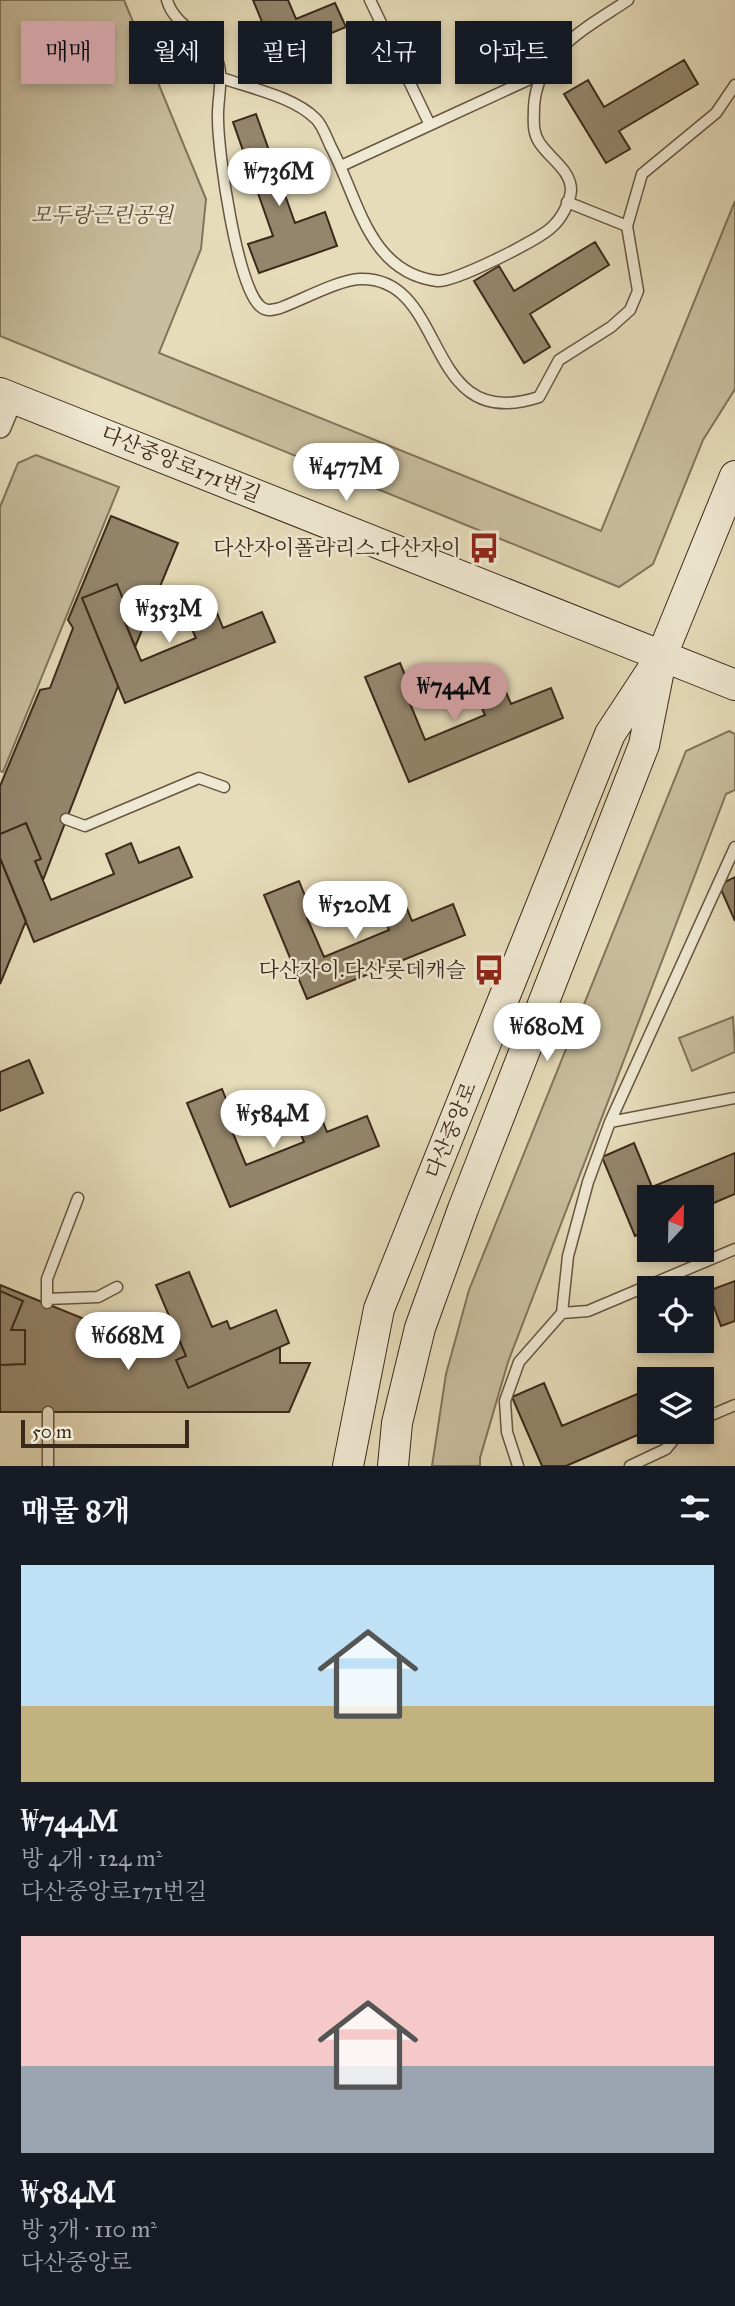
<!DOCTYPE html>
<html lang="ko">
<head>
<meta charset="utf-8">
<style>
  body { margin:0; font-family:"IM FELL Great Primer","Noto Serif KR",serif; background:#242831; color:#f1f3f6; height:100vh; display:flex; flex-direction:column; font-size:26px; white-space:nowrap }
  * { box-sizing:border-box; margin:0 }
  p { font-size:23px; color:#9ea1a6 }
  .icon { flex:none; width:38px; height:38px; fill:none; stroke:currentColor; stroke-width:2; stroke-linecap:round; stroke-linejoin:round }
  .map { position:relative; height:1466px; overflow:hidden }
  .drawer { display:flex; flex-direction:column; background:#171b24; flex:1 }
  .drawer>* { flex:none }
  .top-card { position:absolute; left:21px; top:21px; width:693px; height:63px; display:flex; gap:14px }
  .needle { width:46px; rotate:22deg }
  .tools { position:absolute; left:637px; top:1185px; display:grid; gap:14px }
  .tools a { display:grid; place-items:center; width:77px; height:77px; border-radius:0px; background:#171b24; box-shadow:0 4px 10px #0003; font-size:35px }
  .scale { position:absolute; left:21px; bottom:18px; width:168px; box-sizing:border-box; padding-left:7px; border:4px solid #3b291a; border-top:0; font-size:19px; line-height:24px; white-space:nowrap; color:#3b291a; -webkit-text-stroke:5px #efe8d2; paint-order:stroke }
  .price { position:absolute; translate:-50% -60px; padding:0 16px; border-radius:24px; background:#fff; color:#222; font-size:23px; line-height:46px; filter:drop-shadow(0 2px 4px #0008) }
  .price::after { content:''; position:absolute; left:50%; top:42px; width:21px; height:16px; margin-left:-10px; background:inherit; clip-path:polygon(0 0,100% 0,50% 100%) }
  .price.on { background:#c59692; color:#111 }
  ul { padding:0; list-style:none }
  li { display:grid; align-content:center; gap:14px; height:371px; padding:0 21px }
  li span { display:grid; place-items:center; height:217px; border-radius:0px; color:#555 }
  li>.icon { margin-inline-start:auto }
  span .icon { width:126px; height:126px; fill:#fffc; stroke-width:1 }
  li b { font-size:30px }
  h2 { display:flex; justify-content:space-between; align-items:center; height:84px; padding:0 21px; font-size:30px }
  .chip { padding:0 24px; border-radius:0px; background:#171b24; box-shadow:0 4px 10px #0003; font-size:24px; line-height:63px }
  .chip.on { background:#c59692; color:#111 }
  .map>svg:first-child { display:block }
  .green { fill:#c9be9f; stroke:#82745c; stroke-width:2 }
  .building { fill:#94866d; stroke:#3b291a; stroke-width:2 }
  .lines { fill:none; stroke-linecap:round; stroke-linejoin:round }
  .lane-casing { stroke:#665642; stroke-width:13 }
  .street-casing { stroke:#665642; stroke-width:24 }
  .secondary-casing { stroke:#3b291a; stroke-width:32 }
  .lane { stroke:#efe8d2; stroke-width:10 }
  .street { stroke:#efe8d2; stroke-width:21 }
  .secondary { stroke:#efe8d2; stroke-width:30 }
  .labels { text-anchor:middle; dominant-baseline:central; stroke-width:5; stroke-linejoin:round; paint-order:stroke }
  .park-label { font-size:21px; font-style:italic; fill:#5e4e3b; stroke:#efe8d2 }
  .street-label { font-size:21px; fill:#3b291a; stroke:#efe8d2 }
  .poi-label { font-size:21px; fill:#3b291a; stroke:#efe8d2; text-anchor:end }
</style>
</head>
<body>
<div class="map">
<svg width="735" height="1466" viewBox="0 0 735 1466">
  <rect width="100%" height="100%" fill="#e6dcba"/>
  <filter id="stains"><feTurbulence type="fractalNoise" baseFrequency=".00286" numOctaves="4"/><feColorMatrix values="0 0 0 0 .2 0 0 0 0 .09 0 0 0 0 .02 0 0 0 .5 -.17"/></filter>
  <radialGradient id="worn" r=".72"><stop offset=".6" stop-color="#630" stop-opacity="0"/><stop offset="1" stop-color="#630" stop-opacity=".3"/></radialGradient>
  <path class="green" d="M 0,0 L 124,0 L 206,199 L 201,249 L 159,353 L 601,531 L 735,201 L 735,389 L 703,440 L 653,564 L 619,587 L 0,336 Z
    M 36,455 L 119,487 L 3,772 L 0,771 L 0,507 L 18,463 Z
    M 729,731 L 735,734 L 735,790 L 726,794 L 508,1362 L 480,1458 L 480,1466 L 432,1466 L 446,1374 L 469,1290 L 686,751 Z
    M 733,1017 L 735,1052 L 692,1071 L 679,1038 Z"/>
  <path class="building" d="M 253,0 L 288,0 L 296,19 L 335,3 L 346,27 L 276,56 Z
    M 684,60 L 698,84 L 619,131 L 630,149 L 606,163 L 564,94 L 588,80 L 604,107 Z
    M 256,114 L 295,223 L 325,212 L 337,246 L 259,273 L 248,244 L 273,236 L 233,122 Z
    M 595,242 L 609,265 L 530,314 L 550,347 L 524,363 L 474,281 L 499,266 L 514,291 Z
    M 111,516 L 178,543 L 135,647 L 125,622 L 131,620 L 117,584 L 82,598 L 118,686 L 43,880 L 35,861 L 41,859 L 26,823 L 0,834 L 0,786 L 40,690 L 50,688 L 73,628 L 68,620 Z
    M 117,584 L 131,620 L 125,622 L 141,661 L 196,638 L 187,619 L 215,608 L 223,628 L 262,612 L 275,642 L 125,703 L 82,598 Z
    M 400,663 L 415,699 L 409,701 L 425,740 L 485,715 L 476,695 L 503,685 L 511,704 L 551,688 L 563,718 L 409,782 L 365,677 Z
    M 26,823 L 41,859 L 35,861 L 51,900 L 114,874 L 106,854 L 131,843 L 139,863 L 179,847 L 192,877 L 34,942 L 0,858 L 0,834 Z
    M 0,858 L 26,921 L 0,984 Z
    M 735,877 L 735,921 L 719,885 Z
    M 299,881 L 313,916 L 307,918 L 324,957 L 389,930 L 381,911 L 404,901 L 412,921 L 453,904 L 465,935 L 307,999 L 264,895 Z
    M 29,1060 L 43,1093 L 0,1111 L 0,1072 Z
    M 222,1089 L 236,1124 L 230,1126 L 246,1165 L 304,1142 L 296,1122 L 319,1112 L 327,1132 L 367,1116 L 379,1146 L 230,1207 L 187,1103 Z
    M 634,1143 L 652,1187 L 735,1153 L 735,1194 L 702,1208 L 702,1197 L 649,1197 L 649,1230 L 635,1236 L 602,1157 Z
    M 189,1272 L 212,1327 L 227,1321 L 230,1329 L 276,1310 L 289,1343 L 188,1388 L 176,1360 L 186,1356 L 156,1285 Z
    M 735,1281 L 735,1321 L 721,1326 L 708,1291 Z
    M 0,1285 L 141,1342 L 161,1341 L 161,1334 L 177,1335 L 186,1356 L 176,1360 L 188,1388 L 280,1347 L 280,1363 L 310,1363 L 289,1412 L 0,1412 L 0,1365 L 25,1364 L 25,1330 L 11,1330 L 23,1301 L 0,1291 Z
    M 0,1291 L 23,1301 L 11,1330 L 25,1330 L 25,1364 L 0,1365 Z
    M 544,1383 L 562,1426 L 649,1389 L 649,1430 L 566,1466 L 542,1466 L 512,1397 Z"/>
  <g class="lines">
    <g class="lane-casing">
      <path id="lane" d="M 167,0 C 174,28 214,39 219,66 C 223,82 217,103 218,119 C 218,153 237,286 260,306 C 266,312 272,310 280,308 C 302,300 338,280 360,279 C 450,276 421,436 539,397 L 559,360 L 611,327 L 630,310 L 638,291 L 627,226 L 642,174 L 716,113 L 735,85
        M 219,77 C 249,88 293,96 316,119 C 323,126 327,139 331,147 C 359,200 368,272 437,281 C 453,283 539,240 552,227 C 561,219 570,203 571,190 C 571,170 549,158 539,142 C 532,131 534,120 534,107 C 537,51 587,28 628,0
        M 430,125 L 543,73
        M 341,166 L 430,125 L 370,0
        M 567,202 L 627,226
        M 66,819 L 85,826 L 199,778 L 224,787
        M 610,1122 L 735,1098
        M 47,1299 L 98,1297 L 117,1287
        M 47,1303 L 47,1279 L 78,1198
        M 562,1313 L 588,1311 L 735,1249
        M 48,1412 L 48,1466
        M 702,1419 L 735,1405
        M 518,1466 L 507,1432 L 505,1401 L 519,1362 L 562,1313 L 568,1256 L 588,1182 L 610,1122 L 735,847
        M 630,1466 L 666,1449 L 680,1432"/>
    </g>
    <g class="street-casing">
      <path id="street" d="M 0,427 L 12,398"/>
    </g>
    <g class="secondary-casing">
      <path id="secondary" d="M 0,393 L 735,685
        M 348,1466 L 379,1309 L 610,734 L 654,667
        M 393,1466 L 397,1423 L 420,1328 L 463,1209 L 644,745 L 662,655 L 735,476"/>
    </g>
    <use href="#lane" class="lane"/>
    <use href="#street" class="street"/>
    <use href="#secondary" class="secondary"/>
  </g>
  <defs>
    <g id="bus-bare" transform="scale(2.415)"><path d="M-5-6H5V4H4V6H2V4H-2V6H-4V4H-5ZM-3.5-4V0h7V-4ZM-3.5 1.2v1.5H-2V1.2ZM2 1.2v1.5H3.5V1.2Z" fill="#8f2418" stroke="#efe8d2" stroke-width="2.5" paint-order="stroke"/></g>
  </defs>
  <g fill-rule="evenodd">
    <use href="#bus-bare" x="484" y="548"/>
    <use href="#bus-bare" x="489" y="970"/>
  </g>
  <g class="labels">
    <g class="park-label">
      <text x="102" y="215">모두랑근린공원</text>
    </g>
    <g class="street-label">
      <text transform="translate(181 464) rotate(22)">다산중앙로171번길</text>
      <text transform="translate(451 1130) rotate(-68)">다산중앙로</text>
    </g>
    <g class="poi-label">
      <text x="461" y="548">다산자이폴라리스.다산자이</text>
      <text x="466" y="970">다산자이.다산롯데캐슬</text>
    </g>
  </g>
  <rect width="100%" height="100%" filter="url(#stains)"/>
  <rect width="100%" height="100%" fill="url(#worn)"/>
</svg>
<div class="tools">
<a><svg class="needle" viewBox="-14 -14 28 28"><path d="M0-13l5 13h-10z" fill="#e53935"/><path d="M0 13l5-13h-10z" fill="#9ea1a6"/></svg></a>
<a><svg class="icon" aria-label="locate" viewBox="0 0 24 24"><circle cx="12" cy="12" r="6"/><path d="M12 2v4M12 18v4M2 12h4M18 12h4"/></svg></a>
<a><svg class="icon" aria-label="layers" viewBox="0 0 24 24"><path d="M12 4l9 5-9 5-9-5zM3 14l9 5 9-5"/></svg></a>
</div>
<div class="scale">50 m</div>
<b class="price" style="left:279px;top:208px">₩736M</b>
<b class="price" style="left:346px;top:503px">₩477M</b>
<b class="price" style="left:169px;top:645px">₩353M</b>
<b class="price on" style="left:454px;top:723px">₩744M</b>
<b class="price" style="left:355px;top:941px">₩520M</b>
<b class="price" style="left:547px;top:1063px">₩680M</b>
<b class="price" style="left:273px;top:1150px">₩584M</b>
<b class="price" style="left:128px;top:1372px">₩668M</b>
<div class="top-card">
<a class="chip on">매매</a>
<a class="chip">월세</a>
<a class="chip">필터</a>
<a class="chip">신규</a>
<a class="chip">아파트</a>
</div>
</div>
<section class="drawer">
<h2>매물 8개<svg class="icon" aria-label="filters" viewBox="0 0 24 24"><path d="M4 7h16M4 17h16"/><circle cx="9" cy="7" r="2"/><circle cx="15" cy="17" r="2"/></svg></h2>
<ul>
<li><span style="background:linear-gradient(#bfe0f5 65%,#c2b280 0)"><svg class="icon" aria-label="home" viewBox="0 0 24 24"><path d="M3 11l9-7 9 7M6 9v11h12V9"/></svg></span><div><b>₩744M</b><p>방 4개 · 124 m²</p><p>다산중앙로171번길</p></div></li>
<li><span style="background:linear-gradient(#f6c9c9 60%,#9aa5b1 0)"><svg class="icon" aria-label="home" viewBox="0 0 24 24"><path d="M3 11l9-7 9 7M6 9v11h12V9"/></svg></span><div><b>₩584M</b><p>방 3개 · 110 m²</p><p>다산중앙로</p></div></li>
</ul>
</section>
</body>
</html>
